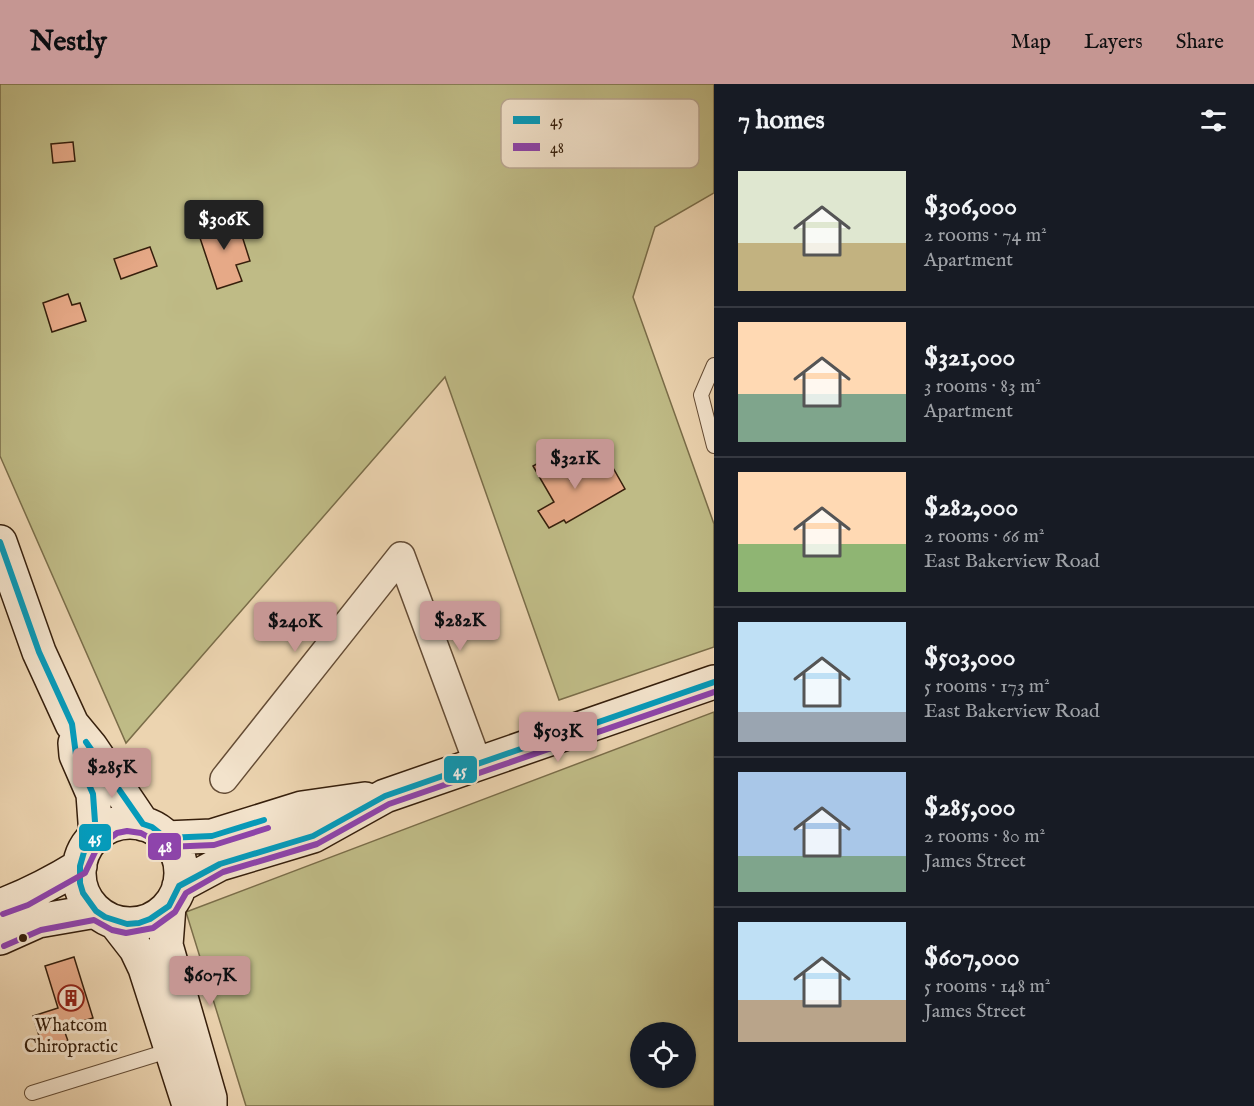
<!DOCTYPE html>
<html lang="en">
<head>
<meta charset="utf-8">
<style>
  body { margin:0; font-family:"IM FELL English",serif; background:#20242c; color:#f1f3f6; height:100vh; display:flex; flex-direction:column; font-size:22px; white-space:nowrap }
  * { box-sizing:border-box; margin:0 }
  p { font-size:20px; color:#9ea1a6 }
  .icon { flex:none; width:33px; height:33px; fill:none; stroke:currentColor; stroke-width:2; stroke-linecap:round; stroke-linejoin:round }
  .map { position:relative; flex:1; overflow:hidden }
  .side { display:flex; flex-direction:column; background:#171b24; width:540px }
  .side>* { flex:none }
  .buttons { position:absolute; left:630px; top:938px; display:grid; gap:12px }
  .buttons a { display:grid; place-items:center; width:66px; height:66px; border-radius:50%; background:#171b24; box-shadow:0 2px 4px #0004; font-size:30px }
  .price { position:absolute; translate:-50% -51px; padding:0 14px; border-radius:6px; background:#c59692; color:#111; font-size:20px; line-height:39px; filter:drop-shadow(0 2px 3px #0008) }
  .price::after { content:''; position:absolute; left:50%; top:36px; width:18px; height:14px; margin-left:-9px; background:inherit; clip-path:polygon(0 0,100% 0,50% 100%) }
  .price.selected { background:#222; color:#fff }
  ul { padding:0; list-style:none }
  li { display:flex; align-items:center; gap:18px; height:150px; padding:0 24px }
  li+li { border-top:2px solid #363941 }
  li span { display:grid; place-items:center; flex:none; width:168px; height:120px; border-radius:0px; color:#555 }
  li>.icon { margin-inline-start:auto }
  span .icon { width:72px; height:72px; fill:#fffc; stroke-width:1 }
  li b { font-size:26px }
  h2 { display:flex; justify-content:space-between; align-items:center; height:72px; padding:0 24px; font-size:26px }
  header { display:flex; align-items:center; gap:36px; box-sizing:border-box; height:84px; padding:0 30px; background:#c59692; color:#111 }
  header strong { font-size:28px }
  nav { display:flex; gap:33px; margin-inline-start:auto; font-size:21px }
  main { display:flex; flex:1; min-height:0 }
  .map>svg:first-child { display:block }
  .green { fill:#bfbb86; stroke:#7a6d49; stroke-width:1.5; fill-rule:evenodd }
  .building { fill:#e6a987; stroke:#361f0c; stroke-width:1.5 }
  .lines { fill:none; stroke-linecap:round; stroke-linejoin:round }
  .lane-casing { stroke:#644c35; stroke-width:16 }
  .street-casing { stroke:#644c35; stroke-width:30 }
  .secondary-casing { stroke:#361f0c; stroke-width:36 }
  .lane { stroke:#f3e3cc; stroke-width:14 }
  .street { stroke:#f3e3cc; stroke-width:27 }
  .secondary { stroke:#f3e3cc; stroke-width:33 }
  .bus-1-casing { stroke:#f3e3cc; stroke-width:10 }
  .bus-2-casing { stroke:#f3e3cc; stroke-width:10 }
  .bus-1 { stroke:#059bbb; stroke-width:6 }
  .bus-2 { stroke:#8e44ad; stroke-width:6 }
  .bus-dot { fill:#361f0c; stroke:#f3e3cc; stroke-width:2 }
  .labels { text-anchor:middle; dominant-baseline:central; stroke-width:6; stroke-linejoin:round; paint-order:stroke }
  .poi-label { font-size:18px; fill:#361f0c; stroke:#f3e3cc }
  .key { fill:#f3e3cc; stroke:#baa892; stroke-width:1.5 }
  .key-label { font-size:16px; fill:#361f0c }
  .line-badge { stroke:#f3e3cc; stroke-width:2 }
  .badge-label { font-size:16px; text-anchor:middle; font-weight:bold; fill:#fff }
</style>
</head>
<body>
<header>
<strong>Nestly</strong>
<nav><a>Map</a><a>Layers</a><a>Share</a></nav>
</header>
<main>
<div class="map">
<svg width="714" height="1022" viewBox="0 0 714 1022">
  <rect width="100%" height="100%" fill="#ecd4b0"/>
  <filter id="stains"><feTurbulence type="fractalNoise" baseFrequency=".00333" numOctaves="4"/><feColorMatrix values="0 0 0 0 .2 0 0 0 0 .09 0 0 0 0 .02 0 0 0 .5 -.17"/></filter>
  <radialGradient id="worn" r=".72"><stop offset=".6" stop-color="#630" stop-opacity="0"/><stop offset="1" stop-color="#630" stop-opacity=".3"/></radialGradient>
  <path class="green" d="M 0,0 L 714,0 L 714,109 L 655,143 L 633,213 L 714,440 L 714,563 L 559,616 L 445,293 L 126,659 L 0,372 Z
    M 714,628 L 714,1022 L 246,1022 L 186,828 ZM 640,948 L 686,948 L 686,993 L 640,993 Z"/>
  <path class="building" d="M 73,58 L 75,77 L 53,79 L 51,60 Z
    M 236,133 L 250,177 L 236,181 L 242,197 L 217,205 L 197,145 Z
    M 150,163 L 157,182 L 121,195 L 114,175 Z
    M 68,210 L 72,221 L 80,219 L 86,237 L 52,248 L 43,219 Z
    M 554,370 L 570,396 L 608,375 L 625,405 L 566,439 L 564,436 L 549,444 L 538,427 L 554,418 L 533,382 Z
    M 74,873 L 93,934 L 63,943 L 68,957 L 43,965 L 33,932 L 58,924 L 45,882 Z"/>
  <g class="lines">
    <g class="lane-casing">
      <path id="lane" d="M 714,281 L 701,311 L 714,362
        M 32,1009 L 171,966"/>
    </g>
    <g class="street-casing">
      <path id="street" d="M 401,472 L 478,680
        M 224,695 L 401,472"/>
    </g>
    <g class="secondary-casing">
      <path id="secondary" d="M 0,458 L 39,568 L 72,640 L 91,663 L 143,740
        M 75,659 L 76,671 L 93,710 L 96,752
        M79 789a51 51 0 1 1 102 0a51 51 0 1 1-102 0Z
        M 166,754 L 212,752 L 302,724 L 365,715
        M 179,802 L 220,780 L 313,752 L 385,712 L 714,598
        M 0,822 C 29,811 54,798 80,782
        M 169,822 L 166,861 L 210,1014 L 210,1022
        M 115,838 L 136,865 L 145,884 L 189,1021
        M 0,854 L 38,837 L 96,827"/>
    </g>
    <use href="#lane" class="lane"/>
    <use href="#street" class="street"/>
    <use href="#secondary" class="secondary"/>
    <g class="bus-1-casing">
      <path id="bus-1" d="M 0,458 L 39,568 L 72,640 L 76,671 L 93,710 L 96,752 L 84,768 L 80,782 L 80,799 L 83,809 L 96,827 L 105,833 L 127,840 L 139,839 L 150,835 L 169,822 L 179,802 L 220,780 L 313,752 L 385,712 L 714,598
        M 86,658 L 143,740 L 152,743 L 166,754 L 212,752 L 264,736"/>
    </g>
    <g class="bus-2-casing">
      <path id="bus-2" d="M 3,830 L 28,821 L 85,789 L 97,764 L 117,749 L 127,747 L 141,749 L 166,763 L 214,761 L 268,744
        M 4,862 L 41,846 L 94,836 L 112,846 L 126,849 L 153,844 L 175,828 L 186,809 L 223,788 L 317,760 L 389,720 L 714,608"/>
    </g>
    <use href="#bus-1" class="bus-1"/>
    <use href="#bus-2" class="bus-2"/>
  </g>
  <defs>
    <g id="building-ring" transform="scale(1.35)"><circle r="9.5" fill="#f3e3cc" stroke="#8f2418" stroke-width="1.5"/><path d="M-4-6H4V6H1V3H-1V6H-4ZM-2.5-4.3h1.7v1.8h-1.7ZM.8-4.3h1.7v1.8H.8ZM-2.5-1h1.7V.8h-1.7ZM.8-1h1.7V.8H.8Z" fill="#8f2418"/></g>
  </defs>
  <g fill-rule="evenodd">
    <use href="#building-ring" x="71" y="914"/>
  </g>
  <circle class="bus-dot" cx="23" cy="854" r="5"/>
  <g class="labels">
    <g class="poi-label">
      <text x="71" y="942">Whatcom<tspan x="71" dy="21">Chiropractic</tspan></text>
    </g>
  </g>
  <rect x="501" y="15" width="198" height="69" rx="9" class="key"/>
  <rect x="513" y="32" width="27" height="8" fill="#059bbb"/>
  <rect x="513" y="59" width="27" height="8" fill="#8e44ad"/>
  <g class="key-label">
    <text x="550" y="42">45</text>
    <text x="550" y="69">48</text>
  </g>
  <g class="line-badge">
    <rect x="443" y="671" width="35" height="29" rx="6" fill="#059bbb"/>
    <rect x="78" y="739" width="34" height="29" rx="6" fill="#059bbb"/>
    <rect x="147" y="748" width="35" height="29" rx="6" fill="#8e44ad"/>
  </g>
  <g class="badge-label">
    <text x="460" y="692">45</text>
    <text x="95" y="759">45</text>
    <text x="165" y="768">48</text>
  </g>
  <rect width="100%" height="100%" filter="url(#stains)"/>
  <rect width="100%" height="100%" fill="url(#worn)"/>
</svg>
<div class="buttons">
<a><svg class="icon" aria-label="locate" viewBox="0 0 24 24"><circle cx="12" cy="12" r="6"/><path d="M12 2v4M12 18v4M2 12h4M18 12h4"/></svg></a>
</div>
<b class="price selected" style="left:224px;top:167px">$306K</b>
<b class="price" style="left:575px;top:406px">$321K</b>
<b class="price" style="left:460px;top:568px">$282K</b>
<b class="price" style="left:295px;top:569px">$240K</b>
<b class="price" style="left:558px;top:679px">$503K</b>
<b class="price" style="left:112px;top:715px">$285K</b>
<b class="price" style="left:210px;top:923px">$607K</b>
</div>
<section class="side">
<h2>7 homes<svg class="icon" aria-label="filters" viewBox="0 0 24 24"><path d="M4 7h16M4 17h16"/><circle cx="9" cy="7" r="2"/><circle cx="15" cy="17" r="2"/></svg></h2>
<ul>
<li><span style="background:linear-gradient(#dfe7d0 60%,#c2b280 0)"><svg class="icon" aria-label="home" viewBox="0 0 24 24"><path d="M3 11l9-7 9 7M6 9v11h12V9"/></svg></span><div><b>$306,000</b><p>2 rooms · 74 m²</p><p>Apartment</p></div></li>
<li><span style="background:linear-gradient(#ffd9b3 60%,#7fa58c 0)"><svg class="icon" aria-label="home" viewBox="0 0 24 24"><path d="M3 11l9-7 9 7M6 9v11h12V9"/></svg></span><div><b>$321,000</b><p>3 rooms · 83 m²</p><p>Apartment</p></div></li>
<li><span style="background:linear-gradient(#ffd9b3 60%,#8fb573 0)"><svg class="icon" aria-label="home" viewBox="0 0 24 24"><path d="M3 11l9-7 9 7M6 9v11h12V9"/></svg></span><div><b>$282,000</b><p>2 rooms · 66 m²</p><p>East Bakerview Road</p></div></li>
<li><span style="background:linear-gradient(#bfe0f5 75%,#9aa5b1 0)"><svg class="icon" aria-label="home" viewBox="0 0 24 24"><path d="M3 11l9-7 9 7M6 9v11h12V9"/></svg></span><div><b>$503,000</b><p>5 rooms · 173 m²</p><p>East Bakerview Road</p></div></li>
<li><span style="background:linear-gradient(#a9c7e8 70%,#7fa58c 0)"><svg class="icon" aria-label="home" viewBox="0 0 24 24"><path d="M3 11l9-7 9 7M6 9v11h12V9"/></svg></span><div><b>$285,000</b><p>2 rooms · 80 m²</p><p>James Street</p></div></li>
<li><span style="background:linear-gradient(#bfe0f5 65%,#b9a48a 0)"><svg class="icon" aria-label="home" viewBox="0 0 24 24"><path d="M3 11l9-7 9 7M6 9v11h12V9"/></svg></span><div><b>$607,000</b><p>5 rooms · 148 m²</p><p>James Street</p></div></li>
</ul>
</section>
</main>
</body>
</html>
